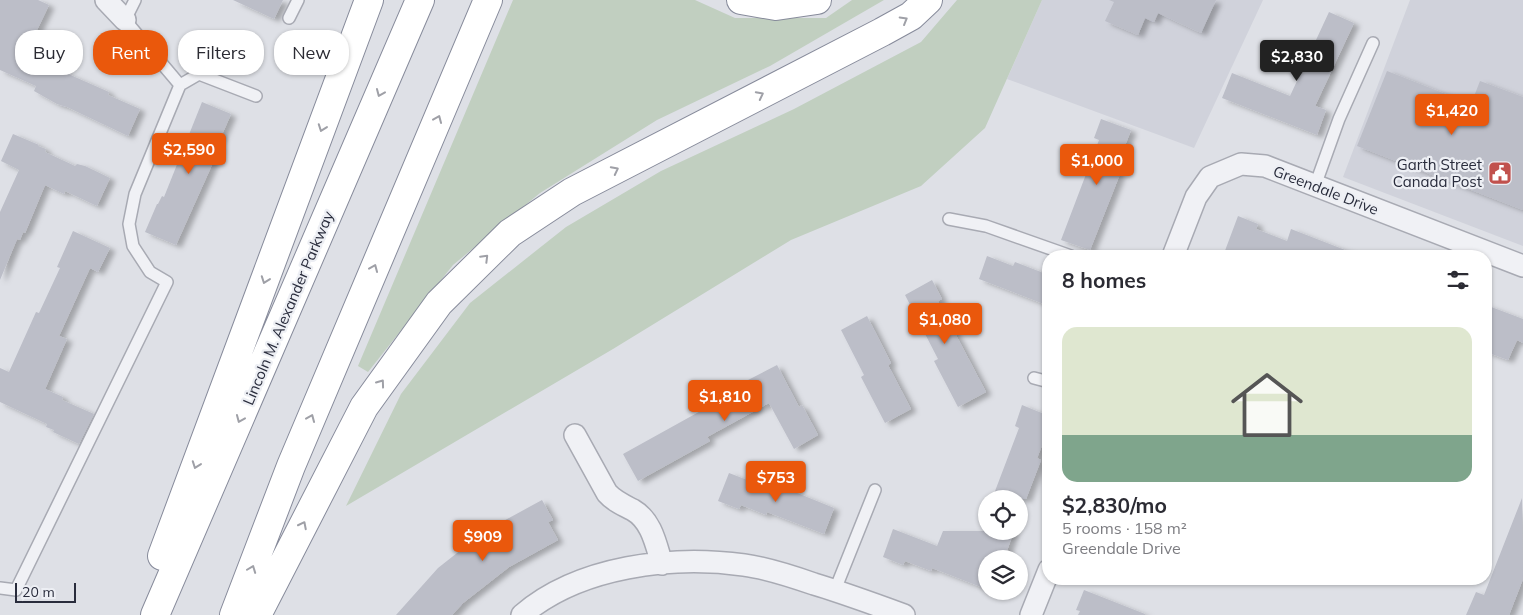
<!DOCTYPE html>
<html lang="en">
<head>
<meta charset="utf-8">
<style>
  body { margin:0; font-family:Mulish,sans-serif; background:#f2f2f3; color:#2b2b33; height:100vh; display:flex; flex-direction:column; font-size:19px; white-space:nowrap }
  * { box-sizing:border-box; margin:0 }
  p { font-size:16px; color:#7c7c81 }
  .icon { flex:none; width:28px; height:28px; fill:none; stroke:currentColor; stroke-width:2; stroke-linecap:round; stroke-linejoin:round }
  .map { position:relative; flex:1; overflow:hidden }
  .drawer { position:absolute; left:1042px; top:250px; width:450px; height:335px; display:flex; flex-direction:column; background:#fff; border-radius:20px; box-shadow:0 1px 4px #0004 }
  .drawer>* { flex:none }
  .top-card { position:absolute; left:15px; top:30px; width:475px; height:45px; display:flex; gap:10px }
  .tools { position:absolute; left:978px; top:490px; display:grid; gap:10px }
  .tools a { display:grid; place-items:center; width:50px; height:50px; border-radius:50%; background:#fff; box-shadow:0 1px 4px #0004; font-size:25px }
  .scale { position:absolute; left:15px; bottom:12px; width:61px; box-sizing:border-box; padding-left:5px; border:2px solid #292c3c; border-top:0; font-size:14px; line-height:18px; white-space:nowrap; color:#292c3c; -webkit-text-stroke:4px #edeff4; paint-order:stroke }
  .price { position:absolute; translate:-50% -42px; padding:0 11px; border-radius:5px; background:#ea580c; color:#fff; font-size:16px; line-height:32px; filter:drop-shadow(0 1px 2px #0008) }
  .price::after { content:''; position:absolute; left:50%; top:30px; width:15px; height:11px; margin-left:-8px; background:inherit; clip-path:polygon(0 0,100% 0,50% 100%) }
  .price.selected { background:#222; color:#fff }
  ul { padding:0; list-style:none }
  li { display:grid; align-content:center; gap:10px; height:265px; padding:0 20px }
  li span { display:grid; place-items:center; height:155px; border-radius:15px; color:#555 }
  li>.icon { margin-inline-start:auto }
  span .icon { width:90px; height:90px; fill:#fffc; stroke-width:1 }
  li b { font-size:21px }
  h2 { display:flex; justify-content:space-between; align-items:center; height:60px; padding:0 20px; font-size:21px }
  .pill { padding:0 18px; border-radius:20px; background:#fff; box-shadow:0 1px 4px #0004; font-size:18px; line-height:45px }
  .pill.selected { background:#ea580c; color:#fff }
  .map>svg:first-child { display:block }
  .built { fill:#d0d2db }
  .green { fill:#c1cfc0 }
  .building { fill:#bcbec8; filter:url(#shadow) }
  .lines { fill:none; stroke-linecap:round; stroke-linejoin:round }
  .lane-casing { stroke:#a8aab3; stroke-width:14 }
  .street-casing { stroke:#a8aab3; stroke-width:24 }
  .highway-casing { stroke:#878b9b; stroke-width:30 }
  .lane { stroke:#f0f1f5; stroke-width:11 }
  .street { stroke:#f0f1f5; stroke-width:21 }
  .highway { stroke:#fff; stroke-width:28 }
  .oneway { stroke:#9fa0a7 }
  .labels { text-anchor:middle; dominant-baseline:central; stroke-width:4.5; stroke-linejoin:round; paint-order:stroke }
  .poi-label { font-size:15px; fill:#292c3c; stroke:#edeff4; text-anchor:end }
  .street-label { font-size:15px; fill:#292c3c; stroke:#edeff4 }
</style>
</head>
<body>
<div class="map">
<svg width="1523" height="615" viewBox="0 0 1523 615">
  <defs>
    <filter id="shadow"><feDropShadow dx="5.5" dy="3" stdDeviation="2.5" flood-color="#0004"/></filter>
  </defs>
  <rect width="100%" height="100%" fill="#dee0e6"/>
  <path class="built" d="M 1042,0 L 1263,0 L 1194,148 L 1007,79 Z
    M 1410,0 L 1523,0 L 1523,246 L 1343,177 Z"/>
  <path class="green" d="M 513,0 L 695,0 L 735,18 L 826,18 L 852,0 L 884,0 L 770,66 L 657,120 L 540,193 L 453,265 L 368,372 L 358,366 Z
    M 957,0 L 1042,0 L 985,128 L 921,186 L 791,240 L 613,349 L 346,506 L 401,394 L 470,303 L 566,227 L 661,171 L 794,109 L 921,42 Z"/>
  <path class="building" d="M 0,0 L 38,0 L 49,5 L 25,55 L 109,92 L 108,95 L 140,109 L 128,136 L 67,107 L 57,104 L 34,91 L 36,86 L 0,70 Z
    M 233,0 L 283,0 L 274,19 Z
    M 1109,0 L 1216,0 L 1201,33 L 1158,13 L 1154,22 L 1145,18 L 1138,35 L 1105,21 L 1114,2 Z
    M 1329,12 L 1354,23 L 1315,106 L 1326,110 L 1317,135 L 1222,98 L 1232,73 L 1290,96 Z
    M 1387,71 L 1471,104 L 1480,81 L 1523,97 L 1523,210 L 1357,146 Z
    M 202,102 L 231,114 L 217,146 L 220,147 L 176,245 L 145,232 L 157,204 L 158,204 L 162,196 L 164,197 Z
    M 1101,119 L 1131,130 L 1115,172 L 1120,174 L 1090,250 L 1061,240 L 1099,140 L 1094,138 Z
    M 13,134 L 39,145 L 38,146 L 46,149 L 45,152 L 75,166 L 77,164 L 85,166 L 110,178 L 97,206 L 65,191 L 64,194 L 45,185 L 25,233 L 23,232 L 20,240 L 17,239 L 0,280 L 0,212 L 19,170 L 1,161 Z
    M 1238,216 L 1258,224 L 1256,229 L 1287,241 L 1291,229 L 1358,255 L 1358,256 L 1223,256 Z
    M 73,231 L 110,248 L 98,272 L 90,268 L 59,336 L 67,339 L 45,389 L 63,397 L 62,400 L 94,414 L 79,444 L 53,432 L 54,430 L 46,427 L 47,424 L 0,402 L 0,368 L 9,372 L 36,312 L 39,313 L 60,268 L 57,267 Z
    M 987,256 L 1013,266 L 1015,262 L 1046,274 L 1042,283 L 1049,284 L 1049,306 L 979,279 Z
    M 932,280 L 942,299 L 938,301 L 986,392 L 958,407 L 934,361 L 938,359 L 905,295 Z
    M 1486,305 L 1523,319 L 1523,343 L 1517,340 L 1508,360 L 1486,352 Z
    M 867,316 L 891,363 L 888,365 L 911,409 L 885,423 L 861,377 L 864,375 L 841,330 Z
    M 777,365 L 799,407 L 802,405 L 818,435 L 794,449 L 769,403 L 707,437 L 710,441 L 638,481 L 623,454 L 715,403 L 713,398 Z
    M 1022,405 L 1049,416 L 1049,428 L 1037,458 L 1041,460 L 1026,499 L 992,499 L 1019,428 L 1015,426 Z
    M 729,473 L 773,490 L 775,484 L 834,508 L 824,534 L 767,512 L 766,515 L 741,505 L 739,509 L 718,501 Z
    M 1522,498 L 1523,579 L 1509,615 L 1466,615 L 1476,592 L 1484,595 Z
    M 542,500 L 553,520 L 548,522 L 558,540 L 509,567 L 463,603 L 452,615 L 396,615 L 438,568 L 485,531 Z
    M 893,529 L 937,546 L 943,531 L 1014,531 L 1004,559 L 986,559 L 986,589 L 932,568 L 931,571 L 905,561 L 903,565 L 883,557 Z
    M 1084,590 L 1145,614 L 1145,615 L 1078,615 L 1080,611 L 1076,610 Z"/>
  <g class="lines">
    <g class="lane-casing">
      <path id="lane" d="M 289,18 L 298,0
        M 180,85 L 199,74 L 256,96
        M 1315,186 L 1339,119 L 1373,43
        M 949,219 L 986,226 L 1071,256
        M 1034,378 L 1049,382
        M 0,588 L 16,590 L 167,282 L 150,272 L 133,246 L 129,224 L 135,194 L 180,85 L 125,20 L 135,0
        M 835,590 L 875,490"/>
    </g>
    <g class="street-casing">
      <path id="street" d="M 106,0 L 125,20
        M 1173,256 L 1196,197 L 1210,177 L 1241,164 L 1265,166 L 1523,266
        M 575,435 L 607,493 C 614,501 623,505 633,510 C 652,521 656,545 662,564
        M 522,615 C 579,566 672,555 744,565 C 767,568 791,576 814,584 C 844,593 874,604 904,615
        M 1031,615 L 1049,570"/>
    </g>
    <g class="highway-casing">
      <path id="highway" d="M 741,0 L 776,6 L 817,0
        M 162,556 L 369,0
        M 155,615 L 420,0
        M 234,615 L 291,466 L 488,0
        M 257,615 L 364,407 L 439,303 L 510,233 L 572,192 L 882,32 L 911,16 L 928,0"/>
    </g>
    <use href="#lane" class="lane"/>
    <use href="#street" class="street"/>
    <use href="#highway" class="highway"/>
  </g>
  <defs><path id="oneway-chevron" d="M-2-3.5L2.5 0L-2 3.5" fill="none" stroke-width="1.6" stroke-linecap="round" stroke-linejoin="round" transform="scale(1.25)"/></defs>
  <g class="oneway">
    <use href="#oneway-chevron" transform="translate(904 20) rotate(-30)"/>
    <use href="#oneway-chevron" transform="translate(380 93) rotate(113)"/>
    <use href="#oneway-chevron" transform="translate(760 95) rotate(-27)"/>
    <use href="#oneway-chevron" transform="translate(438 119) rotate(-67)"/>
    <use href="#oneway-chevron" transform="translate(322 128) rotate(110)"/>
    <use href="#oneway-chevron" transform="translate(615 170) rotate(-27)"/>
    <use href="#oneway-chevron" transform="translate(485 258) rotate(-45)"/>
    <use href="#oneway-chevron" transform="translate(374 268) rotate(-67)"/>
    <use href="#oneway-chevron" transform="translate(265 280) rotate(110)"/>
    <use href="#oneway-chevron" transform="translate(381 383) rotate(-54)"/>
    <use href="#oneway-chevron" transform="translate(311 418) rotate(-67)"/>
    <use href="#oneway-chevron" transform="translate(240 419) rotate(113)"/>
    <use href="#oneway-chevron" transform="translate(196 465) rotate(110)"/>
    <use href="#oneway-chevron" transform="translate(303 525) rotate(-63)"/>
    <use href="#oneway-chevron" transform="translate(252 569) rotate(-69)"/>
  </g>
  <defs>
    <g id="civic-square" transform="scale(1.25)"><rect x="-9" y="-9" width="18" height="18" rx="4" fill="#c1514d" stroke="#edeff4"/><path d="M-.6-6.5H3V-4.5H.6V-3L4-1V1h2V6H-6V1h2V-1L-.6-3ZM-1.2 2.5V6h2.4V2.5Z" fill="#fff"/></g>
  </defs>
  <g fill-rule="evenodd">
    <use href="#civic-square" x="1500" y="173"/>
  </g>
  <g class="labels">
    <g class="poi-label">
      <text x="1482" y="164">Garth Street<tspan x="1482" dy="17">Canada Post</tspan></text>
    </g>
    <g class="street-label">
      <text transform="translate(1326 190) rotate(21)">Greendale Drive</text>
      <text transform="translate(288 308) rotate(-67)">Lincoln M. Alexander Parkway</text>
    </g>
  </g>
</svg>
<div class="tools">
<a><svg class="icon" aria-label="locate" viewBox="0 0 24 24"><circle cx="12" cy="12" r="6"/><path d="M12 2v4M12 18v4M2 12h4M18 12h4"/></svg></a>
<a><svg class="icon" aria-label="layers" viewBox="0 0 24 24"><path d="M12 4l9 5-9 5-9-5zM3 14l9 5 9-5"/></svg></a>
</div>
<div class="scale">20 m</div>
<b class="price selected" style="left:1297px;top:82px">$2,830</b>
<b class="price" style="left:1452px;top:136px">$1,420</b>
<b class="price" style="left:189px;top:175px">$2,590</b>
<b class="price" style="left:1097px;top:186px">$1,000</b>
<b class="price" style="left:945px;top:345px">$1,080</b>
<b class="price" style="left:725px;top:422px">$1,810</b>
<b class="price" style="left:776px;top:503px">$753</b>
<b class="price" style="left:483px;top:562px">$909</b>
<div class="top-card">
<a class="pill">Buy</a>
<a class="pill selected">Rent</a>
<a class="pill">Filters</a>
<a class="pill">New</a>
</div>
<section class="drawer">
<h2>8 homes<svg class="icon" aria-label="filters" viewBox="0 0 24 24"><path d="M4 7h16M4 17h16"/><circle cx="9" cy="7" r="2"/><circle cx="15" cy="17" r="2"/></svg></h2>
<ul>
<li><span style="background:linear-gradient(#dfe7d0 70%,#7fa58c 0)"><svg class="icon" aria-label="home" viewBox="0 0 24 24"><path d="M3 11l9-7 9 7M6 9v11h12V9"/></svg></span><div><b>$2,830/mo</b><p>5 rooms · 158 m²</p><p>Greendale Drive</p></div></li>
</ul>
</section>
</div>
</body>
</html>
